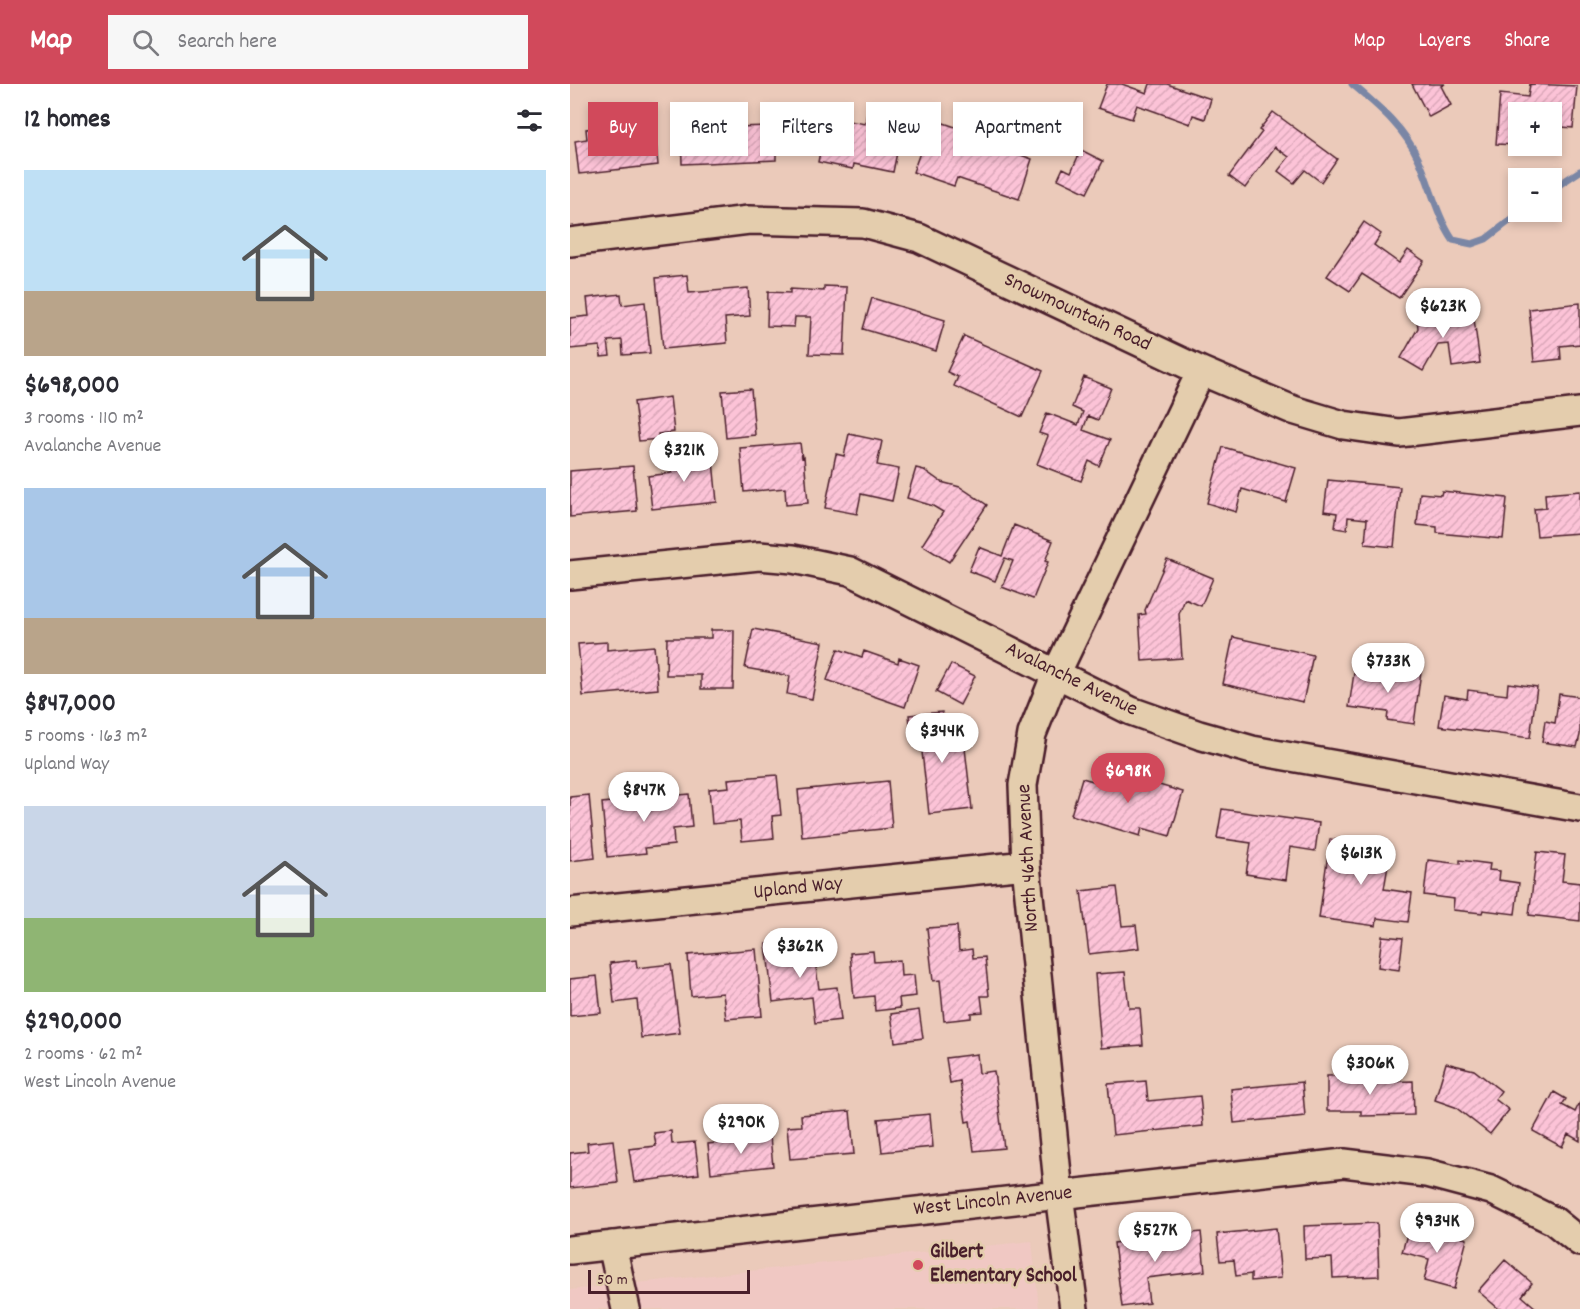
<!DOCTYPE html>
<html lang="en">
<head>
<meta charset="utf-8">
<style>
  body { margin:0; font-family:Dekko,sans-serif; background:#f7f7f7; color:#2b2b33; height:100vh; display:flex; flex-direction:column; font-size:22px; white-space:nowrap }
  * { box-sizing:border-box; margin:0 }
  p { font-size:20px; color:#7c7c81 }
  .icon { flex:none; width:33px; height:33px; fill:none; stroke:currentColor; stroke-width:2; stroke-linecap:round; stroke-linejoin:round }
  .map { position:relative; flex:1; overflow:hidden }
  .drawer { display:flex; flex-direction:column; background:#fff; width:570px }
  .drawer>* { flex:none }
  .banner { position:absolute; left:18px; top:18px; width:570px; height:54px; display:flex; gap:12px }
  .controls { position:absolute; left:938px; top:18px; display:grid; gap:12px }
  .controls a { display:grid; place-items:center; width:54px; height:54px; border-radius:0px; background:#fff; box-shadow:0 3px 9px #0003; font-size:30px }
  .scale { position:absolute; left:18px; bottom:15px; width:162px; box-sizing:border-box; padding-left:6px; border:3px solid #4a1f2b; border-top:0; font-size:16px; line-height:21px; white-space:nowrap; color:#4a1f2b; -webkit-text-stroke:4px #e4cdad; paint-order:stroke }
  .price { position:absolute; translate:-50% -51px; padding:0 14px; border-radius:21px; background:#fff; color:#222; font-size:20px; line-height:39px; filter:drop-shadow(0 2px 3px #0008) }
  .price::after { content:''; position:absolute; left:50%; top:36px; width:18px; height:14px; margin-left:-9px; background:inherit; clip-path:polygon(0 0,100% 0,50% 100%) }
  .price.active { background:#d1495b; color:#fff }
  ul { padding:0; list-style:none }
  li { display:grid; align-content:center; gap:12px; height:318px; padding:0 24px }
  li span { display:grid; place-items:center; height:186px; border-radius:0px; color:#555 }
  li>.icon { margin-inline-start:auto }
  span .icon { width:108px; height:108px; fill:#fffc; stroke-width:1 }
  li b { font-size:26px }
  h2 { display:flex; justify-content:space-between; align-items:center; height:72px; padding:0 24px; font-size:26px }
  .pill { padding:0 21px; border-radius:0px; background:#fff; box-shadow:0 3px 9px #0003; font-size:21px; line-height:54px }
  .pill.active { background:#d1495b; color:#fff }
  header { display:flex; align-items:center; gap:36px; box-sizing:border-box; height:84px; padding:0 30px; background:#d1495b; color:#fff }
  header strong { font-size:28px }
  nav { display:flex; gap:33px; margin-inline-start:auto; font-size:21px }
  .search { width:420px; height:54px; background:#f7f7f7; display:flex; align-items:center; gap:15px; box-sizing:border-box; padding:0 21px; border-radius:0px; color:#7c7c81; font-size:22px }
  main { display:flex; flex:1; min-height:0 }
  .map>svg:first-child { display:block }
  .built { fill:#f0c8c3 }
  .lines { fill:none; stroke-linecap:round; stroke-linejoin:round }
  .stream { stroke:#7a86a5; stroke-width:7 }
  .building { fill:url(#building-hatch); stroke:#4a1f2b; stroke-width:1.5 }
  .minor-casing { stroke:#4a1f2b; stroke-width:32 }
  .minor { stroke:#e4cdad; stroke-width:27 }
  .poi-dot { fill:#d1495b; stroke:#e4cdad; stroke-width:2 }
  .labels { text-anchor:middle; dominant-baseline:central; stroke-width:5; stroke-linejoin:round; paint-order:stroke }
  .street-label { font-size:21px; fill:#4a1f2b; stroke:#e4cdad }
  .poi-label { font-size:21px; font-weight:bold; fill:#4a1f2b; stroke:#e4cdad; text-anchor:start }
</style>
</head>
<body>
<header>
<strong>Map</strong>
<div class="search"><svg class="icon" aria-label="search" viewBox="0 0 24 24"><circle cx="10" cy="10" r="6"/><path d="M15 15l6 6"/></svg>Search here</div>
<nav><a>Map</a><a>Layers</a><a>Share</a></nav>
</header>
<main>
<section class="drawer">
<h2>12 homes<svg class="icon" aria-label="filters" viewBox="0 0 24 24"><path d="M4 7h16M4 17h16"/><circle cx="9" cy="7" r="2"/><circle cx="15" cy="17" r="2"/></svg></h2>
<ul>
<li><span style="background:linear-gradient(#bfe0f5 65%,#b9a48a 0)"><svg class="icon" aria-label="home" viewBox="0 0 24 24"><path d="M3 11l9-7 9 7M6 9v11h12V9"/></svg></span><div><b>$698,000</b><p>3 rooms · 110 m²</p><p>Avalanche Avenue</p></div></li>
<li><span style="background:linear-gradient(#a9c7e8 70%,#b9a48a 0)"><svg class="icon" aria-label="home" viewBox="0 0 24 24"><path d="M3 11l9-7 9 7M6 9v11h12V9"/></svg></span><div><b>$847,000</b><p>5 rooms · 163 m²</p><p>Upland Way</p></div></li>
<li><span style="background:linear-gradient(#c9d6e8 60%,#8fb573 0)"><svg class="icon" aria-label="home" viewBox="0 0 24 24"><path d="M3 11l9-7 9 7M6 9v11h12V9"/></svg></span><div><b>$290,000</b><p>2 rooms · 62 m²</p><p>West Lincoln Avenue</p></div></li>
</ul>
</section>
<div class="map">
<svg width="1010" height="1225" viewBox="0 0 1010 1225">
  <defs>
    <pattern id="building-hatch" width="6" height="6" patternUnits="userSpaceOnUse" patternTransform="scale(1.5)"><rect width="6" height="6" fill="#fcc3d7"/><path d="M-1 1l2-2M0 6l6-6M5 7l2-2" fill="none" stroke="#daa7b9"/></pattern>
  </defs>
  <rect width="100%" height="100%" fill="#ebcaba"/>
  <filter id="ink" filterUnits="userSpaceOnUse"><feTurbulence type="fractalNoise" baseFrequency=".0167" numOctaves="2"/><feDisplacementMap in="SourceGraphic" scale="12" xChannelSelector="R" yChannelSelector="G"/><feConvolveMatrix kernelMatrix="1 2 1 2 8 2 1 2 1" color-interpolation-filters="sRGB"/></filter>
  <g filter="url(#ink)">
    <path class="built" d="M 462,1157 L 469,1225 L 0,1225 L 0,1206 Z"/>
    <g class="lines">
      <path class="stream" d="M 782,0 C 809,23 834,43 849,76 C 861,103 867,132 883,156 L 902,160 L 916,155 L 951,128
        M 981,106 L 1010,87"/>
    </g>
    <path class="building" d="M 537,0 L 552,0 L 577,9 L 580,0 L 597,0 L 641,15 L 635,35 L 623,31 L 620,40 L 567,21 L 562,35 L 528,24 Z
      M 842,0 L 875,0 L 871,2 L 881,21 L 859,33 Z
      M 960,0 L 1007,2 L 1003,44 L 981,42 L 981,28 L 948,28 L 948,61 L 926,60 L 930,10 L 958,13 Z
      M 299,17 L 336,24 L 323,88 L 284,80 L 283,85 L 248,78 L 257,33 L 295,40 Z
      M 703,28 L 767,75 L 751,98 L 735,86 L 724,99 L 708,87 L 719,73 L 705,63 L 675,104 L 659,92 L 692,48 L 689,46 Z
      M 165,29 L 165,43 L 206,42 L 206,76 L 112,80 L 111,41 L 134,41 L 134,30 Z
      M 362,35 L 423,56 L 422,61 L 462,75 L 449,115 L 387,94 L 384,102 L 343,88 Z
      M 41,42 L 42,52 L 85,48 L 88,81 L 9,90 L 5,57 L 17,55 L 16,45 Z
      M 511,66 L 533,77 L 517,109 L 488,95 L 493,84 L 501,88 Z
      M 794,138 L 811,150 L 804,161 L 829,179 L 838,166 L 854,177 L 829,214 L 792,190 L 780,207 L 757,192 Z
      M 117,191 L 119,209 L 178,204 L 180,232 L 155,234 L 157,259 L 93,265 L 86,194 Z
      M 254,202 L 277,203 L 274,271 L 239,270 L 241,233 L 225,233 L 224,243 L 197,242 L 198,208 L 220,209 L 220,205 L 254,207 Z
      M 51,210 L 52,221 L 75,218 L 80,269 L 53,271 L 52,256 L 38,257 L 40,272 L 31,273 L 30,262 L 0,265 L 0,234 L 19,232 L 17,214 Z
      M 302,214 L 375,236 L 366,267 L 293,245 Z
      M 1010,219 L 1010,260 L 990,262 L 991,275 L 964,278 L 959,225 Z
      M 863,220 L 875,227 L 876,235 L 904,235 L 910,279 L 882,283 L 879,260 L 868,261 L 853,287 L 831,274 L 848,244 L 847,236 L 856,221 Z
      M 394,252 L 473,287 L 452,333 L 384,302 L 388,293 L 377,288 Z
      M 514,293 L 541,304 L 528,336 L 518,332 L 513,346 L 540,356 L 529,382 L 519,377 L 511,397 L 467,380 L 478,352 L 469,349 L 477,329 L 508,341 L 513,328 L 502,323 Z
      M 181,305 L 185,351 L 156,354 L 152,307 Z
      M 100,313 L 104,348 L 88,350 L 88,355 L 69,357 L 64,318 Z
      M 279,350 L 312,357 L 307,381 L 329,385 L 322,417 L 291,410 L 287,430 L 255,424 L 266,370 L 274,372 Z
      M 230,359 L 232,374 L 234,373 L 238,419 L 216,421 L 215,404 L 174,408 L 170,364 Z
      M 119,363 L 121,379 L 143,377 L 147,418 L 82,425 L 78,392 L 102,389 L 99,365 Z
      M 653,363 L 726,384 L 716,418 L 672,405 L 666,428 L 637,419 Z
      M 63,382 L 67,427 L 0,433 L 0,387 Z
      M 346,384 L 354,386 L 371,398 L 390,403 L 417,421 L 379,478 L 352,461 L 373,428 L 363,422 L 337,414 Z
      M 758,396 L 830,403 L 824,463 L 795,460 L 797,435 L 778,433 L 777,446 L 765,444 L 767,429 L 754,427 Z
      M 872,407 L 937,414 L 933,455 L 867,449 L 867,443 L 847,441 L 850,409 L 871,411 Z
      M 1010,407 L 1010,449 L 967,452 L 964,425 L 976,424 L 975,410 Z
      M 444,441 L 483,457 L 475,477 L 478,478 L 463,515 L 432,503 L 443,477 L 435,474 L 425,497 L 399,487 L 409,463 L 432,472 Z
      M 597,475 L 643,494 L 631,522 L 615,515 L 609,530 L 612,574 L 572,577 L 569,531 L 576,530 L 575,526 Z
      M 183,545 L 253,558 L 242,615 L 217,610 L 220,592 L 175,584 Z
      M 141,546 L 164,546 L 163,605 L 131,605 L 131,591 L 96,591 L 97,554 L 141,554 Z
      M 663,553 L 743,571 L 733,618 L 653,600 Z
      M 37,558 L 37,566 L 84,562 L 88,605 L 13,612 L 8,560 Z
      M 268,565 L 292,573 L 294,567 L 328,579 L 329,574 L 349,581 L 335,623 L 257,596 Z
      M 381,580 L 405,592 L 390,621 L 366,608 Z
      M 822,583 L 851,587 L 844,640 L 817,636 L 818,628 L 779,623 L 784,589 L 821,594 Z
      M 938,599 L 967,603 L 960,654 L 869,642 L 874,611 L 897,615 L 898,606 L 937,611 Z
      M 989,610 L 1010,613 L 1010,651 L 1007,663 L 972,658 L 975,637 L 985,639 Z
      M 372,628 L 375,649 L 393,647 L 402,725 L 359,730 L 351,659 L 342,660 L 339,631 Z
      M 538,686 L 613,708 L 600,752 L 572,744 L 570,752 L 501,731 L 512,694 L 534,700 Z
      M 207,691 L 211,731 L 202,732 L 204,754 L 172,757 L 170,737 L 142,740 L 139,705 L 159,703 L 158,695 Z
      M 318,697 L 322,744 L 232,753 L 228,706 Z
      M 119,710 L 122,743 L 103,745 L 104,761 L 75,764 L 76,769 L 37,773 L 32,719 Z
      M 19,711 L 25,774 L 0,777 L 0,713 Z
      M 652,725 L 749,739 L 745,767 L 720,763 L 716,796 L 676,790 L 681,759 L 647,754 Z
      M 760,755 L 821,764 L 814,805 L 842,809 L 838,838 L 807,834 L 806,842 L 749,834 Z
      M 967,768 L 995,771 L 992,797 L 1010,799 L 1010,837 L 959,831 Z
      M 858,776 L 890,780 L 890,776 L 920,780 L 919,786 L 930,787 L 929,796 L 949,799 L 945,830 L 913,826 L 912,829 L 883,826 L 884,815 L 854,811 Z
      M 547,803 L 552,842 L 566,841 L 569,864 L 519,870 L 511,807 Z
      M 387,842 L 389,867 L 402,865 L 403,874 L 415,873 L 419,912 L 411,912 L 413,928 L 401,929 L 401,934 L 374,937 L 370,896 L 363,897 L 357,844 Z
      M 812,852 L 833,854 L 829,886 L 808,883 Z
      M 231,856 L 232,863 L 243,862 L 249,905 L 267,903 L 271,936 L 245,939 L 242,913 L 203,918 L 196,860 Z
      M 186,865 L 192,932 L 156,935 L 153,909 L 121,912 L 118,871 Z
      M 303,867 L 304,878 L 330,876 L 331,892 L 344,891 L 346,912 L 329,914 L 330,924 L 305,927 L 304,912 L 284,914 L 280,869 Z
      M 66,876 L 67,884 L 101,880 L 110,949 L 71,954 L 67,916 L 44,919 L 40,879 Z
      M 555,888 L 559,924 L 570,924 L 573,961 L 531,964 L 525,890 Z
      M 27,892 L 31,929 L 0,932 L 0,895 Z
      M 349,926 L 353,954 L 325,958 L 321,930 Z
      M 407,970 L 409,989 L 424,987 L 434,1064 L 404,1067 L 400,1037 L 396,1038 L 390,997 L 380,999 L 376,974 Z
      M 876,979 L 904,986 L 931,1007 L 925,1015 L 939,1026 L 920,1050 L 885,1023 L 865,1016 Z
      M 808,991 L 808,998 L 843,997 L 844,1031 L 791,1032 L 791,1027 L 757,1027 L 757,992 Z
      M 576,997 L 578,1017 L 630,1012 L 633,1042 L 543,1051 L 538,1000 Z
      M 732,998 L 735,1032 L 664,1039 L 661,1005 Z
      M 984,1008 L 996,1015 L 992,1021 L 1005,1028 L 1010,1018 L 1010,1057 L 998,1050 L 992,1063 L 963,1047 Z
      M 280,1027 L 284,1070 L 220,1075 L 217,1043 L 232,1042 L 231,1031 Z
      M 360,1030 L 363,1063 L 312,1068 L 308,1035 Z
      M 101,1047 L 102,1060 L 125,1058 L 129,1090 L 64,1098 L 59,1065 L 86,1062 L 84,1049 Z
      M 200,1053 L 203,1082 L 141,1089 L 138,1060 Z
      M 43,1056 L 48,1099 L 0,1104 L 0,1069 L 18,1067 L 17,1059 Z
      M 807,1139 L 809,1192 L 763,1194 L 762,1174 L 735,1175 L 734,1142 Z
      M 840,1140 L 897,1155 L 884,1205 L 854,1197 L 859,1175 L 832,1168 Z
      M 706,1144 L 711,1194 L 681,1197 L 681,1190 L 666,1192 L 664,1176 L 650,1177 L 647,1150 Z
      M 631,1148 L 635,1187 L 576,1194 L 579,1219 L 552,1223 L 544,1159 Z
      M 935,1176 L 962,1199 L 952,1212 L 967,1225 L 929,1225 L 908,1207 Z"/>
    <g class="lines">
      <g class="minor-casing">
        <path id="minor" d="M 0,158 L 179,136 L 293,139 L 349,154 L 631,287 L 723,326 L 773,341 L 829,349 L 1010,328
          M 0,491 L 189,472 L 223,475 L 280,487 L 561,627 L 629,651 L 682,666 L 1010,724
          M 0,828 L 456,781
          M 42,1161 L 56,1225
          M 0,1166 L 774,1079 L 857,1089 L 921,1106 L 984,1137 L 1010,1158
          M 504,1225 L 489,1110 L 456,781 L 453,701 L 462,650 L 486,590 L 631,287"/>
      </g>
      <use href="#minor" class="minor"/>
    </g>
  </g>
  <circle class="poi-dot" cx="348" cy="1181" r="6"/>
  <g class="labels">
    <g class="street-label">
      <text transform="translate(507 229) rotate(25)">Snowmountain Road</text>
      <text transform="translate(501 596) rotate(26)">Avalanche Avenue</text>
      <text transform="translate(459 774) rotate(-93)">North 46th Avenue</text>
      <text transform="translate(228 805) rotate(-6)">Upland Way</text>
      <text transform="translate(423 1118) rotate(-6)">West Lincoln Avenue</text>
    </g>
    <g class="poi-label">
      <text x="360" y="1169">Gilbert<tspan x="360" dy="24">Elementary School</tspan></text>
    </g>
  </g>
</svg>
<div class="controls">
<a>+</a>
<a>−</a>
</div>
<div class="scale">50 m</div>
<b class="price" style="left:873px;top:255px">$623K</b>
<b class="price" style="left:114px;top:399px">$321K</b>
<b class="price" style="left:818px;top:610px">$733K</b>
<b class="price" style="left:372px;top:680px">$344K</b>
<b class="price active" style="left:558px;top:720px">$698K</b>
<b class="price" style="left:74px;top:739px">$847K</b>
<b class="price" style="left:791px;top:802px">$613K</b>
<b class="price" style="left:230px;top:895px">$362K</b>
<b class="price" style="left:800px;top:1012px">$306K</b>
<b class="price" style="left:171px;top:1071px">$290K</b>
<b class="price" style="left:867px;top:1170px">$934K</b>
<b class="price" style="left:585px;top:1179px">$527K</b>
<div class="banner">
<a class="pill active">Buy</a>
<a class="pill">Rent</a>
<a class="pill">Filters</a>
<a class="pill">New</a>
<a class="pill">Apartment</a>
</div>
</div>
</main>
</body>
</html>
